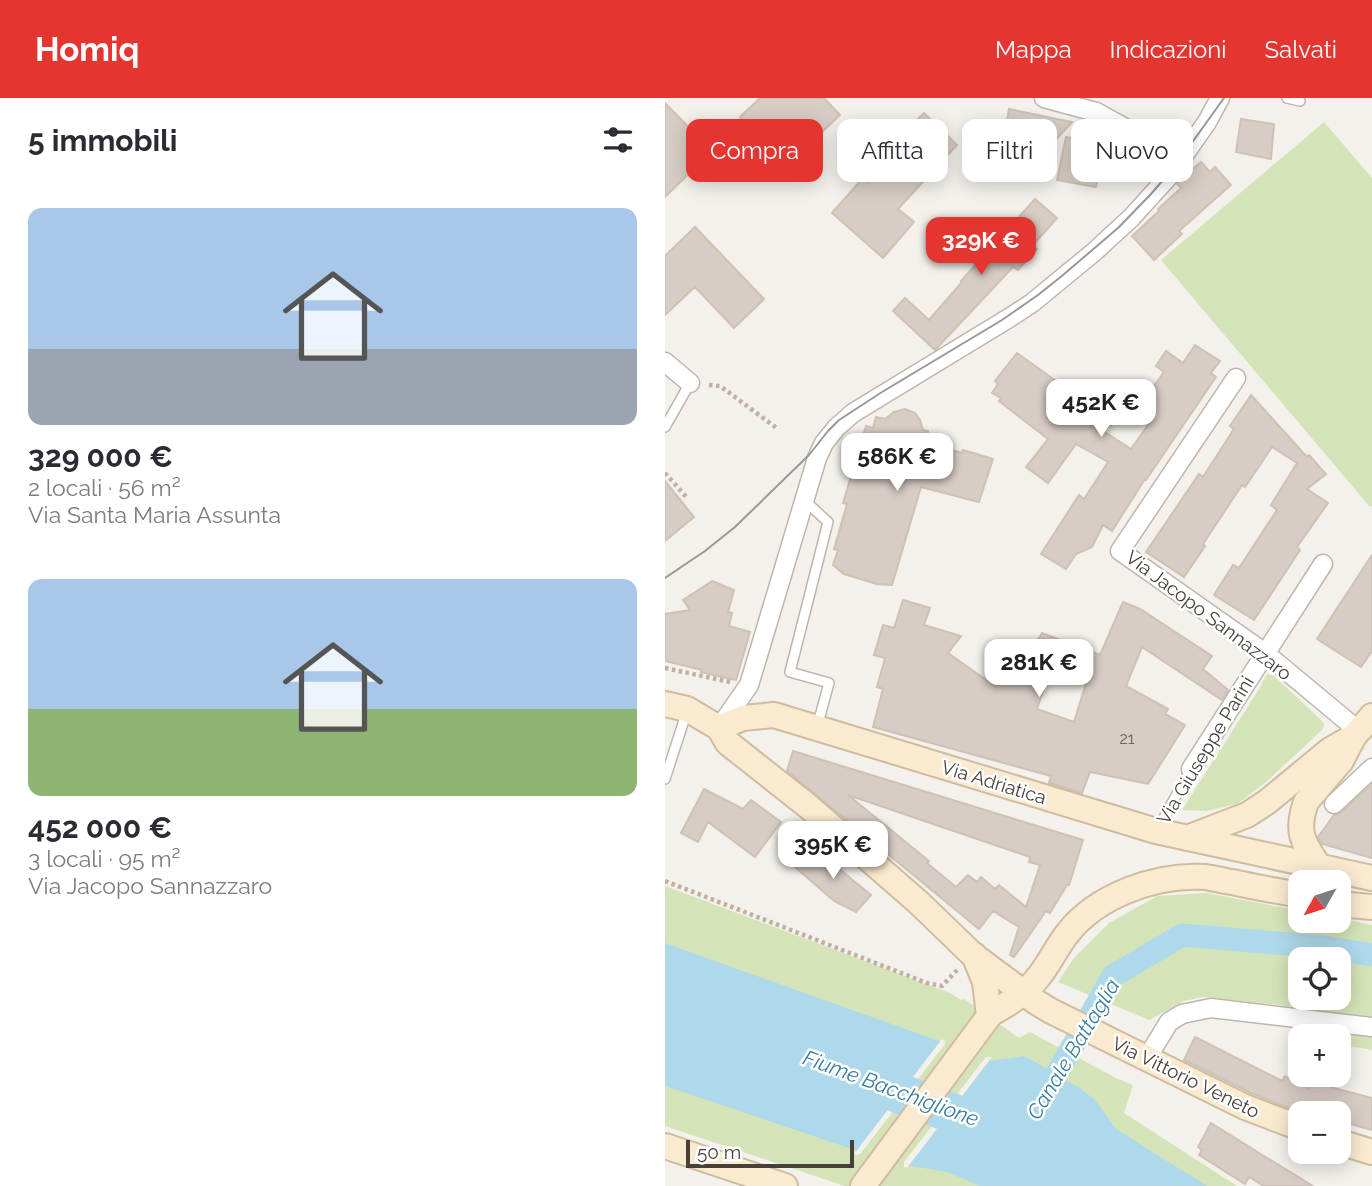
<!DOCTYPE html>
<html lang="it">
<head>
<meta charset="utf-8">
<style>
  body { margin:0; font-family:Raleway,sans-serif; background:#f2f2f3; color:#2b2b33; height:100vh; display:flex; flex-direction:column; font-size:26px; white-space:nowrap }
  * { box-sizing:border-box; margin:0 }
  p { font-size:23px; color:#7c7c81 }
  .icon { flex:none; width:38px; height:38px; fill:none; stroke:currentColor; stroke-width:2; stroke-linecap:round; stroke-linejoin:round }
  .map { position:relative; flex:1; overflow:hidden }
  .sheet { display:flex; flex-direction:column; background:#fff; width:665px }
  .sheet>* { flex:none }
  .banner { position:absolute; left:21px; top:21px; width:581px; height:63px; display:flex; gap:14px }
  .needle { width:46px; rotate:231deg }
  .fabs { position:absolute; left:623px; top:772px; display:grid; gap:14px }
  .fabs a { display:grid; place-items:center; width:63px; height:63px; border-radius:14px; background:#fff; box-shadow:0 4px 18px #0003; font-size:35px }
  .scale { position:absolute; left:21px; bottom:18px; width:168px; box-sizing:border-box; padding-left:7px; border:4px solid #474039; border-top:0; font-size:19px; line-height:24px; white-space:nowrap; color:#474039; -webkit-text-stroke:5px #fff; paint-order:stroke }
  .price { position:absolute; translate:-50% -60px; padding:0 16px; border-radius:14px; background:#fff; color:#222; font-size:23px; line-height:46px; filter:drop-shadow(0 2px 4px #0008) }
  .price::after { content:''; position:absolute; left:50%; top:42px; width:21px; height:16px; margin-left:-10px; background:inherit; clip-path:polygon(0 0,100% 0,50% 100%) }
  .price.on { background:#e53530; color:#fff }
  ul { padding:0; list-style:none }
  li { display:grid; align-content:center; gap:14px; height:371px; padding:0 28px }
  li span { display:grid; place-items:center; height:217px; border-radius:14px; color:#555 }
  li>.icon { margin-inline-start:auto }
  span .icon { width:126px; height:126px; fill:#fffc; stroke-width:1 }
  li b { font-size:30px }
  h2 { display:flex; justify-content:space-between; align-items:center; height:84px; padding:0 28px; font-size:30px }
  .pill { padding:0 24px; border-radius:14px; background:#fff; box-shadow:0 4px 18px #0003; font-size:24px; line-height:63px }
  .pill.on { background:#e53530; color:#fff }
  header { display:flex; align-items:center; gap:42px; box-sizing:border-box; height:98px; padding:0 35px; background:#e53530; color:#fff }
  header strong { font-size:33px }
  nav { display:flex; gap:38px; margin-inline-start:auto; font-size:24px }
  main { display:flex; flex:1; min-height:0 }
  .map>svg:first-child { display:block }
  .green { fill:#d5e4b8; fill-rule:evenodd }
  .water { fill:#aed9ea }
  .pier { fill:#f4f0eb }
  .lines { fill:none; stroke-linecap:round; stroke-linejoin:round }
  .canal { stroke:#aed9ea; stroke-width:23 }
  .river { stroke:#aed9ea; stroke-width:40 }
  .building { fill:#d7cdc4; stroke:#cec1b5; stroke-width:2; fill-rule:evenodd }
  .lane-casing { stroke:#beb6ae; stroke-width:12 }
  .street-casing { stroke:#beb6ae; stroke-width:21 }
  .secondary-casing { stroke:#cfbc9f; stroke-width:28 }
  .path { stroke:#bfb0a1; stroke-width:4.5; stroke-dasharray:3.5 3.5; stroke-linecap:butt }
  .lane { stroke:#fff; stroke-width:9 }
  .street { stroke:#fff; stroke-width:18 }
  .secondary { stroke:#faeacf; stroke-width:24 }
  .tram { stroke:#989898; stroke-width:2 }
  .labels { text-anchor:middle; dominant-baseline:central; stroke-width:5; stroke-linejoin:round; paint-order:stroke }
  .number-label { font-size:16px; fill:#6b635c }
  .street-label { font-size:19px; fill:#474039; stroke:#fff }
  .water-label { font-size:21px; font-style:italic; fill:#387d9a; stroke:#fff }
</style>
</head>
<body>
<header>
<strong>Homiq</strong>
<nav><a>Mappa</a><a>Indicazioni</a><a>Salvati</a></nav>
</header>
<main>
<section class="sheet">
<h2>5 immobili<svg class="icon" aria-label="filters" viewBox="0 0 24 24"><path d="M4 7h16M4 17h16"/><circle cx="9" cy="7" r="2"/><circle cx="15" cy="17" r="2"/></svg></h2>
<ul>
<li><span style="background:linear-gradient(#a9c7e8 65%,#9aa5b1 0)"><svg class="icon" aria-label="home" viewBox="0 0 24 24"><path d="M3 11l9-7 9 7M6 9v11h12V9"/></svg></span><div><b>329 000 €</b><p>2 locali · 56 m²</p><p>Via Santa Maria Assunta</p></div></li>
<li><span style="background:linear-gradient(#a9c7e8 60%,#8fb573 0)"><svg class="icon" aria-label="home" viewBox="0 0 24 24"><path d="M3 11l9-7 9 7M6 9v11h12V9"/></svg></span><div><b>452 000 €</b><p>3 locali · 95 m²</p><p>Via Jacopo Sannazzaro</p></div></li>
</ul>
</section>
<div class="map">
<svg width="707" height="1088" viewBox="0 0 707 1088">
  <rect width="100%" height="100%" fill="#f4f0eb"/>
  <path class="green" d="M 659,24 L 707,80 L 707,408 L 705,409 L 496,162 Z
    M 602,576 L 609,578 L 654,620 L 659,626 L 658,631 L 601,684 L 572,706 L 542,713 L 517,712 L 594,591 Z
    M 0,788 L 285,895 L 296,902 L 299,901 L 354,940 L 365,934 L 451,980 L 468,987 L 459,1015 L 572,1088 L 180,1088 L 0,1028 Z
    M 542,795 L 635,813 L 635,822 L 674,822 L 674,820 L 707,827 L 707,952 L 674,946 L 674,938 L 662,938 L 650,911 L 538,899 L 519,903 L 484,922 L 393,884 L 408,861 L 444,825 L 492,798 ZM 635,861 L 674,861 L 674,900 L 635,900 Z"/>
  <path class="water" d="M 0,845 L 8,848 L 277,944 L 193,1053 L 0,988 Z
    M 360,958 L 416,991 L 430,1002 L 451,1031 L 542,1088 L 315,1088 L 282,1074 L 241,1067 L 322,963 Z"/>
  <path class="pier" d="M 277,941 L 280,943 L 280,946 L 196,1055 L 193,1057 L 189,1056 Z
    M 321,959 L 327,959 L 242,1070 L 239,1069 L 239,1064 Z"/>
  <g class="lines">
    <path class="canal" d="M 375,1005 L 448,878 L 517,837 L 659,849 L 707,857"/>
    <path class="river" d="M 186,977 L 308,1023 L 334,1031"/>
  </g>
  <path class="building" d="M 95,0 L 159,0 L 175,17 L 122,67 L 75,19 Z
    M 0,5 L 47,53 L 0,99 Z
    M 344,11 L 407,24 L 376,58 L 348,52 L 350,42 L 339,40 Z
    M 259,15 L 292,47 L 233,111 L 249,124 L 218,160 L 167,115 L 198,80 L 204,85 L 227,60 L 221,55 Z
    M 576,21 L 609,26 L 606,61 L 571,54 Z
    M 401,39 L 440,47 L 431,89 L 392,82 Z
    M 536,64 L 545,74 L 550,69 L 566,87 L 514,133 L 517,136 L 489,162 L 467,138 L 494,113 L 493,111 L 516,90 L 512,86 L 516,81 Z
    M 370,101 L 392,120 L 368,147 L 372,151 L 353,172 L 348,169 L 270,252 L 228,213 L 240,200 L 264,222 L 297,184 L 296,183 Z
    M 30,129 L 99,201 L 69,230 L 30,189 L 0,217 L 0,158 Z
    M 530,247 L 555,263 L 546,275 L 551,279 L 481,382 L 480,381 L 447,433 L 438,427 L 427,449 L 411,456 L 401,471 L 376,456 L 414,397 L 419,401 L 443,364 L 411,346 L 383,385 L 361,369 L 383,341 L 334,303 L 336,300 L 327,295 L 333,286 L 330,283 L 352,255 L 440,318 L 432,329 L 466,351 L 485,324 L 471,313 L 499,274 L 491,268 L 501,253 L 518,265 Z
    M 586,297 L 642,359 L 644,357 L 661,376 L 642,391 L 663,405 L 632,449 L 635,452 L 589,522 L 549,497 L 568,467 L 574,470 L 612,412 L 606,407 L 632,365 L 607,349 L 580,389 L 577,387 L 538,446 L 540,448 L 519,479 L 481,454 L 534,376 L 538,379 L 569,331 L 565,328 Z
    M 240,311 L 250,315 L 255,322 L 258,332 L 263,333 L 260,344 L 297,355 L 298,352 L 328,361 L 314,404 L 256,389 L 227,487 L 212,486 L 179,476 L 168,467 L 173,452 L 169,451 L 182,406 L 178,405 L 201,328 L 208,330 L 211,319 L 220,321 L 229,314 Z
    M 0,383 L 29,419 L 0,443 Z
    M 707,457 L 707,553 L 696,569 L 652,541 Z
    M 47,483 L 69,492 L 63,514 L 67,515 L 64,528 L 85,534 L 71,582 L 36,574 L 37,572 L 0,563 L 0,516 L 25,512 L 18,502 Z
    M 238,502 L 265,510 L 259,527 L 296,538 L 283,555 L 331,589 L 345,565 L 355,572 L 377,535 L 435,557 L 458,504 L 475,511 L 547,558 L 538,571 L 563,592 L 557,602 L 477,549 L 461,588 L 503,611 L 500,616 L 520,627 L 483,686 L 425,674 L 417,695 L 384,685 L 386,678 L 208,629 L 218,591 L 212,589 L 220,560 L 209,557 L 218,527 L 229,530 ZM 391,566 L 423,579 L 409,624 L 372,611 L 384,576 L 387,577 Z
    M 128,653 L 418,742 L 404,787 L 402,787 L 385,815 L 381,813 L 349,859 L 345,857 L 354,829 L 328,813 L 314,831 L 122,673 ZM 183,697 L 365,759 L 364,764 L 375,767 L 361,809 L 334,787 L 330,791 L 316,779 L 312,784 L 303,777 L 291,789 L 262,765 L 264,763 Z
    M 707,686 L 707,760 L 657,746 L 653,739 L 669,717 L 677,714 Z
    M 39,691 L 78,711 L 86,702 L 116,724 L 90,759 L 43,724 L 33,744 L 16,735 Z
    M 150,751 L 206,797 L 191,814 L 169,803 L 131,770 Z
    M 530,939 L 617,983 L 620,978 L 644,991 L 646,984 L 707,1000 L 707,1032 L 675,1023 L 678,1015 L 644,1015 L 618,1008 L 586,995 L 519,962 Z
    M 546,1025 L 599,1058 L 648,1088 L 599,1088 L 584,1079 L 580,1086 L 534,1057 L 537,1052 L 533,1049 Z"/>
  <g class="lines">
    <g class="lane-casing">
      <path id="lane" d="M 622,0 L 635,3
        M 0,329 L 25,285
        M 139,402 L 163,424 L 125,574 L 164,585 L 152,629
        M 0,681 L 22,613
        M 492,732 L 526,671"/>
    </g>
    <g class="street-casing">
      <path id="street" d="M 379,0 L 431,14 L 473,37 L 512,68
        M 0,264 L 25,285
        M 571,280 L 455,453 L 600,555 L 683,624 L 692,634
        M 54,630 L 84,587 L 152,360 L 159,345 L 171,330 L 188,315 L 344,220 L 367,205 L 429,154 L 466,120 L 505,77 L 542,24 L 555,0
        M 526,671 L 658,466
        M 669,706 L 707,670
        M 482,960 L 504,924 L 517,916 L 546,910 L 707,929"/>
    </g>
    <g class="secondary-casing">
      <path id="secondary" d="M 0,606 L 22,611 L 54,630
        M 54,630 L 63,645 L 144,709 L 253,804 L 308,857 L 371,904 L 386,913 L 580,1009 L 635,1030
        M 54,630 L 78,620 L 109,617 L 491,733 L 707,780
        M 522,740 L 582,717 L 602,704 L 665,652 L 689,638
        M 653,767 C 637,743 631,733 641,704 L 676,663 L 689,638 L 707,618
        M 674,806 L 707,809
        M 325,916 C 344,906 363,894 375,877 C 385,864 392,849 402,836 C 432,797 492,776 540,779 C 549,780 558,783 567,784 C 590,789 612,793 635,797
        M 674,1044 L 707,1054
        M 0,1048 L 120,1088
        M 198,1088 L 324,918 L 320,884 L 309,857"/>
    </g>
    <path class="path" d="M 44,287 L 55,288 L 113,331
      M 0,375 L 23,401
      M 0,570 L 65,584
      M 0,783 L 262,885 L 277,888 L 293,871"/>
    <use href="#lane" class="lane"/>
    <use href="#street" class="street"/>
    <use href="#secondary" class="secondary"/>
    <path class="tram" d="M 0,480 L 40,453 L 70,429 L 144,357 L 163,333 L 174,322 L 217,294 L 337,222 L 373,197 L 398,177 L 453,130 L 486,96 L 511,67 L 559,0"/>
  </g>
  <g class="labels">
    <g class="number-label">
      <text x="462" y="640">21</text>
    </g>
    <g class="street-label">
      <text transform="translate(544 517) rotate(37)">Via Jacopo Sannazzaro</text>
      <text transform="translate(540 652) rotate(-59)">Via Giuseppe Parini</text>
      <text transform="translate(329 684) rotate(17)">Via Adriatica</text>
      <text transform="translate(521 979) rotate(26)">Via Vittorio Veneto</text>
    </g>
    <g class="water-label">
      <text transform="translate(408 951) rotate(-59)">Canale Battaglia</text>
      <text transform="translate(226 990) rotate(20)">Fiume Bacchiglione</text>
    </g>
  </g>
</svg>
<div class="fabs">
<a><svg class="needle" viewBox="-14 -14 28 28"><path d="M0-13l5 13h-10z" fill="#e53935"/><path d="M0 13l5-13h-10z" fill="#7c7c81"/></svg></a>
<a><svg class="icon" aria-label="locate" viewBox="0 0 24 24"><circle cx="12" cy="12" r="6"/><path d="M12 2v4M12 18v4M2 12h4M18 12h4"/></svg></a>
<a>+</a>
<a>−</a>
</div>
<div class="scale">50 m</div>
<b class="price on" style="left:316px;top:179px">329K €</b>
<b class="price" style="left:436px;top:341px">452K €</b>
<b class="price" style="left:232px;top:395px">586K €</b>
<b class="price" style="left:374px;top:601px">281K €</b>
<b class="price" style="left:168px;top:783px">395K €</b>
<div class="banner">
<a class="pill on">Compra</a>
<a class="pill">Affitta</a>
<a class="pill">Filtri</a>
<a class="pill">Nuovo</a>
</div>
</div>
</main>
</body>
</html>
